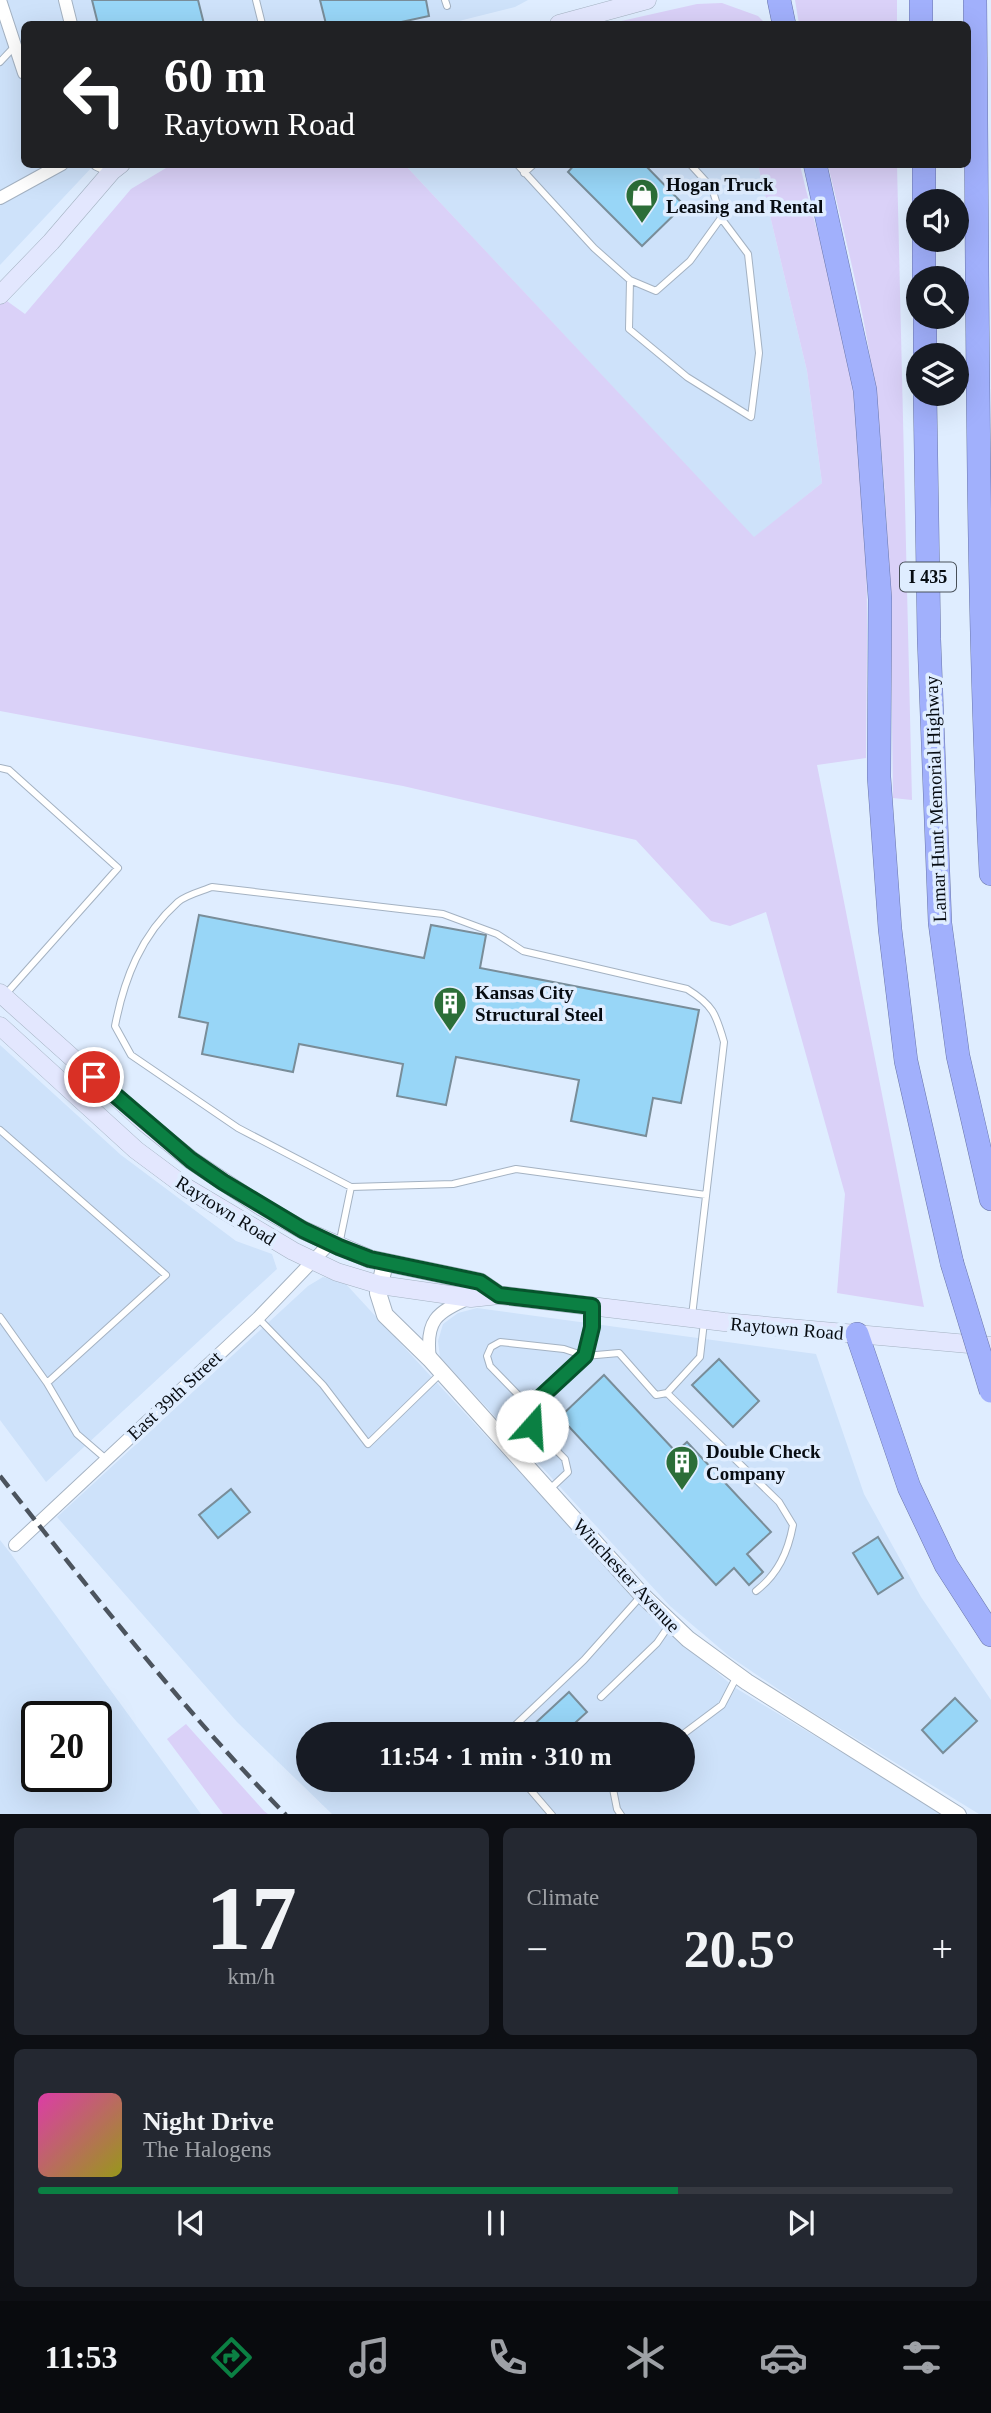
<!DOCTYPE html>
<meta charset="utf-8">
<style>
:root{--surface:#171b24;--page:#242831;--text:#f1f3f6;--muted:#9ea1a6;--line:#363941;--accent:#0b8043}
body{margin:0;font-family:Georgia,serif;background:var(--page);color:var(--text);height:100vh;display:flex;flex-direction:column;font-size:26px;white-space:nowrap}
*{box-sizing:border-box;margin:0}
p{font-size:23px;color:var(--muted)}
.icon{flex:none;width:38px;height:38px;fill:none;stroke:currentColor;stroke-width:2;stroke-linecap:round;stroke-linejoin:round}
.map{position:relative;height:1814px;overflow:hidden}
.drawer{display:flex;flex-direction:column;gap:14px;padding:14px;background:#0d0f14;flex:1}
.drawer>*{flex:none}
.top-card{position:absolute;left:21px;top:21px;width:950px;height:147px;border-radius:10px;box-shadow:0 7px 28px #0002;background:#202124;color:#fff;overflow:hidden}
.tools{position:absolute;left:906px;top:189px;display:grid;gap:14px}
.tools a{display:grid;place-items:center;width:63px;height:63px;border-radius:50%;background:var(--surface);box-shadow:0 7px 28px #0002;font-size:35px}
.speed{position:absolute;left:21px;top:1701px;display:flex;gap:14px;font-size:35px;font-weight:700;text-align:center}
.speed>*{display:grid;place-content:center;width:91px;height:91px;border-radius:50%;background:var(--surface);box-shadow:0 7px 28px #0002;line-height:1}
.speed .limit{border:4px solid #111;border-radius:10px;background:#fff;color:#111}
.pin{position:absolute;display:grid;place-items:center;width:60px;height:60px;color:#fff;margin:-30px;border:4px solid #fff;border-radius:50%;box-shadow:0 2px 7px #0007}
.me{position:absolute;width:77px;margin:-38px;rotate:19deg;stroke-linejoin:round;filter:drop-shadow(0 0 5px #0008)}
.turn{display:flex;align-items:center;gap:24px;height:147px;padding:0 28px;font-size:32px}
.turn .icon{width:91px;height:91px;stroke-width:2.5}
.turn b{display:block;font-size:49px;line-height:60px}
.big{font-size:52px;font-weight:700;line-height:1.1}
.drawer .card{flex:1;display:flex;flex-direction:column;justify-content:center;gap:10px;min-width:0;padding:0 24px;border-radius:10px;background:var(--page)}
.drawer .dial{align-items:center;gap:0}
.dial b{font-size:91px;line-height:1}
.song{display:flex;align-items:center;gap:21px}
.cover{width:84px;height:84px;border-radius:10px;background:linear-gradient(135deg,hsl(320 70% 55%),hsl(60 70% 35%))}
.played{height:7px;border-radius:4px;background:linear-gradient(90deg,var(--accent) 70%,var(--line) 70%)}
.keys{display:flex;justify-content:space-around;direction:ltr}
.heat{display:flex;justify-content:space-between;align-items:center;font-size:38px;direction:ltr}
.drawer .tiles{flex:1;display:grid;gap:14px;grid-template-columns:1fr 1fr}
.card:last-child{grid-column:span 2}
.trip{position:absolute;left:296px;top:1722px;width:399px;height:70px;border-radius:35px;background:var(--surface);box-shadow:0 7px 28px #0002;font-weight:700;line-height:70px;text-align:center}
.tab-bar{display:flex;height:112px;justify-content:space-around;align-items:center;background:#090b0e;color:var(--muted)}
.tab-bar .icon{width:49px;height:49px}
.tab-bar .current{color:var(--accent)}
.tab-bar b{font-size:32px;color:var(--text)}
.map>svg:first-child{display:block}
.built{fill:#cee2fa;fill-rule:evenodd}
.green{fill:#dad1f8}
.building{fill:#98d6f7;stroke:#798d99;stroke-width:2}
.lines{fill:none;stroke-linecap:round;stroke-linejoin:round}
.service-casing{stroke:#a4b2c2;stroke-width:8}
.minor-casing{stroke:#a4b2c2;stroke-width:14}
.tertiary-casing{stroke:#a4b2c2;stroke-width:18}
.secondary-casing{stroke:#a4b2c2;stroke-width:19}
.motorway-casing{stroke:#6b77aa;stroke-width:24}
.service{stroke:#fff;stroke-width:6}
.minor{stroke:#fff;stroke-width:12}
.tertiary{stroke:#fff;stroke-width:16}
.secondary{stroke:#e3e7fe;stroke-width:18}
.motorway{stroke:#a1b0fc;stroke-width:23}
.rail{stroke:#4c545e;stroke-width:4.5;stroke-dasharray:14 7;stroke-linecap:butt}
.motorway-bridge-casing{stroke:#6b77aa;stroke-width:24;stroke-linecap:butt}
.motorway-bridge{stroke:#a1b0fc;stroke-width:23}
.route-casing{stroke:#07532c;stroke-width:18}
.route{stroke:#0b8043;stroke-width:12}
.labels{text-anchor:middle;stroke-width:7;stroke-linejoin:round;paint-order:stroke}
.shield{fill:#dfedff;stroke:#485059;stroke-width:2}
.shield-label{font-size:18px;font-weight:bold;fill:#070c12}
.poi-label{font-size:19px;font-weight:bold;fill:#070c12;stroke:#dfedff;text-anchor:start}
.street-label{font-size:19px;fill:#070c12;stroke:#dfedff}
</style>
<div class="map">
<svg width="991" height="1815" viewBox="0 0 991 1815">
<rect width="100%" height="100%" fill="#dfedff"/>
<path class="built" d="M0,0H528L515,7L447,24H24V164L94,165L0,265Z
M405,165H758L807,371L822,483L754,538Z
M0,1045L121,1155L236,1241L272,1254L277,1269L46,1482L0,1420Z
M323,1277L344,1282L653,1617L734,1687L944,1814H332L237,1722L57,1517L308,1286ZM308,1734H682V1780H308Z
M477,1308L816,1354L864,1494L921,1597L991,1700V1814H979L806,1708L729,1656L670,1606L440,1357L438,1341L443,1324L458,1313Z
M0,1540L11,1554L201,1814H0ZM37,1717H96V1776H37Z"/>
<path class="green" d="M795,0H897V24H799Z
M722,3L758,16L766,24H608L697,4Z
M171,165H405L754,537L822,483L807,371L758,165H800C815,232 840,297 851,365C871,496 867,627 866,758L817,765L924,1307L837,1293L845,1194L766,912L730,926L711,921L636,840L403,786L0,711V296L25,314L131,189Z
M828,165H897L912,800L893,798C891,660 892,520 874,383C864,309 845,237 828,165Z
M186,1724L264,1811L268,1814H223L167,1739Z"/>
<path class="building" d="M92,0H198L204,24H98Z
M320,0H426L429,16L392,24H326Z
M575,164H644L684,205L642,246L568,172Z
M199,915L424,958L431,925L486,935L480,968L699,1010L681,1103L653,1098L646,1136L571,1121L579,1080L456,1057L446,1105L397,1096L403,1064L299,1044L293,1072L202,1054L208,1023L179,1017Z
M719,1359L759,1401L733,1427L692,1385Z
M604,1375L676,1452L687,1442L771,1532L747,1554L763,1572L749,1585L734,1568L716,1585L560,1417Z
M231,1489L250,1512L218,1538L199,1515Z
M878,1537L903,1578L878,1594L853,1553Z
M569,1692L587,1712L563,1734H534L529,1729Z
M955,1698L977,1721L943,1753L922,1730Z"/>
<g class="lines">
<defs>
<path id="service" d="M256,0L262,24
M445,0L447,6
M0,62L15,46
M517,164L594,248L630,280L656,291L690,261L721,218L712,188L690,164
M524,173L534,164
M630,280L629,329L687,377L751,417L759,353L748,254L721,218
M0,768L9,770L118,868L4,996
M0,1130L166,1275L47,1383
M351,1187L238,1128L131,1055L115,1026C124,979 141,935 178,902C186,895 202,891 212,887L443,914L497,934L523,951L687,989C713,1005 716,1014 724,1042L692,1316
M339,1245L351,1187L453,1184L516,1169L706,1195
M0,1317L47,1383L77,1434L106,1459
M258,1318L323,1385L368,1444L440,1374
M667,1393L779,1502L793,1525C788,1552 778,1574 756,1591
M530,1407L490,1366L487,1356L491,1347L500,1342L564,1349L585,1356L619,1353L656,1395L667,1393L700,1357L704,1322
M550,1489L568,1472L565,1459L532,1426L530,1407L585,1356L592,1327V1308
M601,1697L657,1643L670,1624
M506,1734L584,1660L641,1596
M682,1735L722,1705L737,1676
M522,1780L552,1815
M621,1815L617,1809L613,1789L625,1780"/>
<path id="minor" d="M0,0L24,73
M65,0L71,24
M97,164L112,171
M0,198L62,164
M430,1359C425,1321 436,1312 470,1298
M15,1545L258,1318L331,1242"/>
<path id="tertiary" d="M385,1263L378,1293L385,1315L430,1359L642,1595L688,1639L747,1682L958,1815"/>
<path id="secondary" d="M559,24L647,0
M0,295L51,242L112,171L121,164
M0,993L144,1122L191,1160L262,1207L303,1230L370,1259L480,1282L499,1295
M0,1026L136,1150L187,1188L293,1251L337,1272L380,1285L471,1298L499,1295L724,1322L991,1346"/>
<path id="motorway" d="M779,0L784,24
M921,0V24
M975,0C978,291 976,583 991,874
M815,164L865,390L880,599L879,777L890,929L906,1061L952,1263
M924,164V201
M924,240V278
M925,317V355
M925,394L929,639L940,923L958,1056L991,1199
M857,1334L909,1487L946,1565L991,1635"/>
</defs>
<use href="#service" class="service-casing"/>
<use href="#minor" class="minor-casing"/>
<use href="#tertiary" class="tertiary-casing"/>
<use href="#secondary" class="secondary-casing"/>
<use href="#motorway" class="motorway-casing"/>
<use href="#service" class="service"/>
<use href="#minor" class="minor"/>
<use href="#tertiary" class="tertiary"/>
<use href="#secondary" class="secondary"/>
<use href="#motorway" class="motorway"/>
<path class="rail" d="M0,1476C92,1592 182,1709 286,1815"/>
<defs>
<path id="motorway-bridge" d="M952,1263L991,1391"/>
</defs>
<use href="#motorway-bridge" class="motorway-bridge-casing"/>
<use href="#motorway-bridge" class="motorway-bridge"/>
</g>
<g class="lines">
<defs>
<path id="route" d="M94,1077L191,1160L223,1182L303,1230L339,1247L370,1259L480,1282L499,1295L592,1306V1327L585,1356L530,1407L532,1426"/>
</defs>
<use href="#route" class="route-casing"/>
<use href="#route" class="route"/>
</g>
<defs>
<symbol id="shop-pin" viewBox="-11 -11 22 30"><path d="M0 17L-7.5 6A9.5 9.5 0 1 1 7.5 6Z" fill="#2c6e38" stroke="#dfedff"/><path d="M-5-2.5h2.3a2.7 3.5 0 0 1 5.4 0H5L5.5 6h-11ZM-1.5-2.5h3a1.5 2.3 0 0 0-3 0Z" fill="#fff"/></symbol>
<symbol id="building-pin" viewBox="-11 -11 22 30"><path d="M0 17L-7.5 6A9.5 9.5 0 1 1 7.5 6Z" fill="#2c6e38" stroke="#dfedff"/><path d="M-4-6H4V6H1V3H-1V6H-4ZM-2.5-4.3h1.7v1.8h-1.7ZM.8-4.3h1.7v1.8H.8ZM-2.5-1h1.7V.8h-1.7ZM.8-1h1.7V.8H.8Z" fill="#fff"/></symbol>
</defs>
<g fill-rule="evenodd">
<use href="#shop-pin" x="623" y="176" width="38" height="52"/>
<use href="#building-pin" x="431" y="984" width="38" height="52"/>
<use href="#building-pin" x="663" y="1443" width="38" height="52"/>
</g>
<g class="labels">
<rect class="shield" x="900" y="562.5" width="56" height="29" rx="5"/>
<g class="shield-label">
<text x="928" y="583">I 435</text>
</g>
<g class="poi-label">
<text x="666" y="191">Hogan Truck<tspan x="666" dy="22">Leasing and Rental</tspan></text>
<text x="475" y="999">Kansas City<tspan x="475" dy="22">Structural Steel</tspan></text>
<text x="706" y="1458">Double Check<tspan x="706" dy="22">Company</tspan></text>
</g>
<g class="street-label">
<text transform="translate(935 799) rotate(-92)" y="7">Lamar Hunt Memorial Highway</text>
<text transform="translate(226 1210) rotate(32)" y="7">Raytown Road</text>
<text transform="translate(787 1328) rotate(5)" y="7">Raytown Road</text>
<text transform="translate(174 1395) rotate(-43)" y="7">East 39th Street</text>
<text transform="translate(627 1575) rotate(47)" y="7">Winchester Avenue</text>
</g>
</g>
</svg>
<div class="tools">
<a><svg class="icon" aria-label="sound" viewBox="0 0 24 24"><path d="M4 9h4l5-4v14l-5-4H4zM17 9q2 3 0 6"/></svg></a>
<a><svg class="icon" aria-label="search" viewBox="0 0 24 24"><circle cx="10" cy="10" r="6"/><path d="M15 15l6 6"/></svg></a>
<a><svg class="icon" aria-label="layers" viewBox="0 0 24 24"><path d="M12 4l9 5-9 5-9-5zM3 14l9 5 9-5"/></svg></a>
</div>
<div class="speed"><div class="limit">20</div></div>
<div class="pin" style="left:94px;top:1077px;background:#d93025"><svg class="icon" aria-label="arrive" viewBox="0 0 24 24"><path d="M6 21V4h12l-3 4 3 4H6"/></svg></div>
<svg class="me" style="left:532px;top:1426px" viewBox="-20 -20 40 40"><circle r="19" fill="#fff"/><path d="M0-13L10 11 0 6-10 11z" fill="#0b8043"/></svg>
<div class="trip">11:54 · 1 min · 310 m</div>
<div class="top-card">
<div class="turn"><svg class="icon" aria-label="left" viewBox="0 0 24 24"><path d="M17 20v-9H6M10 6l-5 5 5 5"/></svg><div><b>60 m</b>Raytown Road</div></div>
</div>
</div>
<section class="drawer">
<div class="tiles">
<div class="card dial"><b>17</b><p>km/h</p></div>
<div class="card"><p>Climate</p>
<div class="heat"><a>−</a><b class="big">20.5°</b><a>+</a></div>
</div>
<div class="card">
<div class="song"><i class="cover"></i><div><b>Night Drive</b><p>The Halogens</p></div></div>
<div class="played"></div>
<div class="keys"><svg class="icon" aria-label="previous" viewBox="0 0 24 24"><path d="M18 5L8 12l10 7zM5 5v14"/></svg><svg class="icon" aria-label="pause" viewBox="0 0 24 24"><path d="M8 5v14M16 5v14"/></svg><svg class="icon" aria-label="next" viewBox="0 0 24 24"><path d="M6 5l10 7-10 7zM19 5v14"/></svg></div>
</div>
</div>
</section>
<nav class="tab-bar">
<b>11:53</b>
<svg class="icon current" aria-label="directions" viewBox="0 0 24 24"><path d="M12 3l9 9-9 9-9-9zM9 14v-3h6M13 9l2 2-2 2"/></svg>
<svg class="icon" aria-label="music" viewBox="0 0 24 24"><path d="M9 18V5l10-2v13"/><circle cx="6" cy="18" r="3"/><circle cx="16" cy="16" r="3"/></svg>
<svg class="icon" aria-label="phone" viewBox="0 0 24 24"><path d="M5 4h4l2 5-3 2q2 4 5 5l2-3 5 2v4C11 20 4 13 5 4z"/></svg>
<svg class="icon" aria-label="climate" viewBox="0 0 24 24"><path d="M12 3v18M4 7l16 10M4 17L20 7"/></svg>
<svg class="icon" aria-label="car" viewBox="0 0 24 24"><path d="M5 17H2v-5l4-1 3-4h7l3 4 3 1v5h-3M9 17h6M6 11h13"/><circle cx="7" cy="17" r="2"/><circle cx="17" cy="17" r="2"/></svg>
<svg class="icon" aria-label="filters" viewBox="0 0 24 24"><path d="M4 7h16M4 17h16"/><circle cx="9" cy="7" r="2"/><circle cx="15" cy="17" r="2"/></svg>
</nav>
